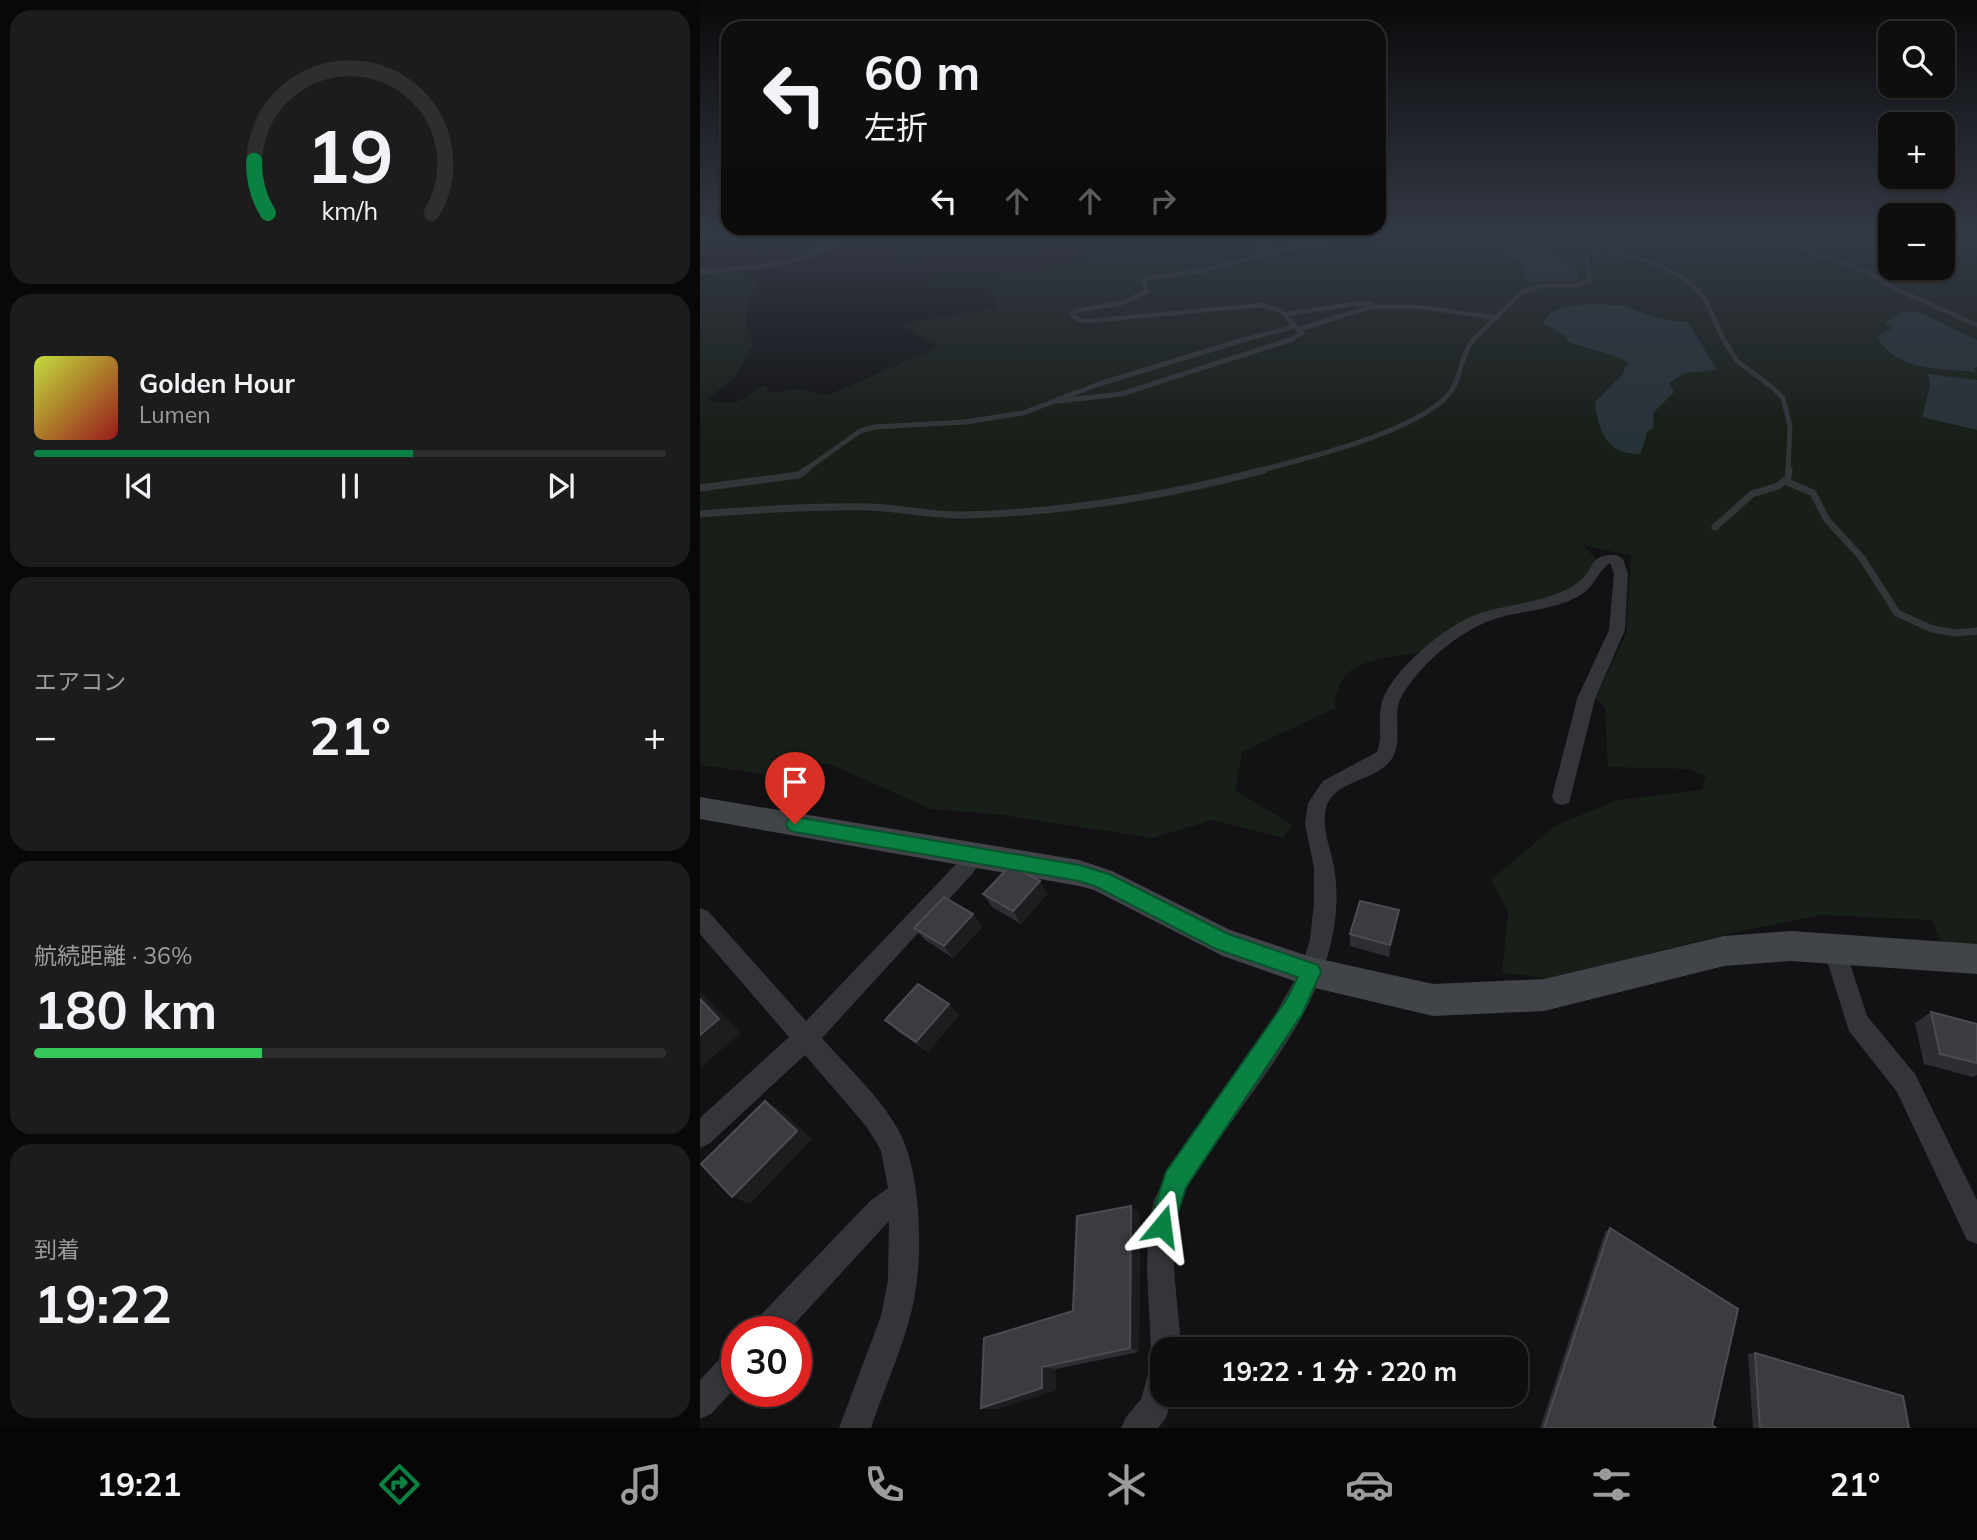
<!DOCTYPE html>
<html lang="ja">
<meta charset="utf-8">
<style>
:root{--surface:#0e0e0f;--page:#1c1c1d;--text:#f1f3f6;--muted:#9b9c9e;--line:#2e2e2f;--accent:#0b8043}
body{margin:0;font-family:Mulish,"Noto Sans JP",sans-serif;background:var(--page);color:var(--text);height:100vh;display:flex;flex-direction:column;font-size:26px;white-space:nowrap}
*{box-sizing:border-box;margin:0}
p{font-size:23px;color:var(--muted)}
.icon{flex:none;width:38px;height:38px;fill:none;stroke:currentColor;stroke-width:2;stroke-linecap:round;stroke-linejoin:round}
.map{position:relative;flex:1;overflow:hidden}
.side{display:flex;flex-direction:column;gap:10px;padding:10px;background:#080808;width:700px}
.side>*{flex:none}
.guide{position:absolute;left:21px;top:21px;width:665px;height:214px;border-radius:21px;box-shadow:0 2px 5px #0004,0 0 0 2px var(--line);background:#0e0e0f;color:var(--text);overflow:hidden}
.buttons{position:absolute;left:1178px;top:21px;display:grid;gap:14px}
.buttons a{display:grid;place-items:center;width:77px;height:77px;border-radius:14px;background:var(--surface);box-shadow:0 2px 5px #0004,0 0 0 2px var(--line);font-size:35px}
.speed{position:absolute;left:21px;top:1316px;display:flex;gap:14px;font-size:35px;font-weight:700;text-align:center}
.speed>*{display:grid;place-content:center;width:91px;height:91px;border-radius:50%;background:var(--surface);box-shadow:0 2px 5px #0004,0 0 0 2px var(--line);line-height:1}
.speed .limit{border:10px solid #d22;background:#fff;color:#111}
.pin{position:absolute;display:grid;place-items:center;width:60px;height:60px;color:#fff;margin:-72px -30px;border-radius:50% 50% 50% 0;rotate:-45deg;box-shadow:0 0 7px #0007}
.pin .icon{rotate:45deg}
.me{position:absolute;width:77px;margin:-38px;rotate:16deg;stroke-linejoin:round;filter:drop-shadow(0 0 5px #0008)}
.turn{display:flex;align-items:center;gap:24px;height:147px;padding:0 28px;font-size:32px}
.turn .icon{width:91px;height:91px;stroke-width:2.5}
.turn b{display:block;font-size:49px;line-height:60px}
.lanes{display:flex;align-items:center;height:66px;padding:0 28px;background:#0003;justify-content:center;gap:35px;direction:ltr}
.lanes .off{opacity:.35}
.big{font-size:52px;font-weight:700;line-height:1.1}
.side .card{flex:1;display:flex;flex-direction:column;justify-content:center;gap:10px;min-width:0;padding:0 24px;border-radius:21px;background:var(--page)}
.side .dial{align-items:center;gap:0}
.dial svg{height:182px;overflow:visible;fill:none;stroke:var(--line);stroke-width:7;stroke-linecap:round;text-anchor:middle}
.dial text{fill:var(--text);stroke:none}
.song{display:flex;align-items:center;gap:21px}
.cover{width:84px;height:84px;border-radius:10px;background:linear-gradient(135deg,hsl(70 70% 55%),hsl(0 70% 35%))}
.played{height:7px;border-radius:4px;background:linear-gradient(90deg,var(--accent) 60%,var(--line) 60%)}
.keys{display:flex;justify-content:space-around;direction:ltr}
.heat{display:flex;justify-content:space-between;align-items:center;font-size:38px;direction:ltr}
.charge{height:10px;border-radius:5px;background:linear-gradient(90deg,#34c759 36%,var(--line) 0)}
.trip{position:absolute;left:450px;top:1337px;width:378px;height:70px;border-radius:21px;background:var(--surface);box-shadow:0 2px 5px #0004,0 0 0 2px var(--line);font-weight:700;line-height:70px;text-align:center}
.tab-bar{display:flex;height:112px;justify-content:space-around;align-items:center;background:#060606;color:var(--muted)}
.tab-bar .icon{width:49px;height:49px}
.tab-bar .active{color:var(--accent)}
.tab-bar b{font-size:32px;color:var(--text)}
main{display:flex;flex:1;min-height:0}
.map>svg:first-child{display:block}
.green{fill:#181f18}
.water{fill:#283338}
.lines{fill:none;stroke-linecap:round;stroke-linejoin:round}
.lane-far2{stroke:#333539;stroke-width:4.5}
.lane-far1{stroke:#333539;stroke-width:5}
.lane{stroke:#333539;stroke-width:7}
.street{fill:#333539;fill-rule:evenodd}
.secondary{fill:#414449;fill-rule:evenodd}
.wall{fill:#2e2e32}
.shaded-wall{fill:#1d1d20}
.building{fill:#3a3c40;stroke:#4b4d52;stroke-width:2}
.route{fill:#0b8043;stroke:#07532c;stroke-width:2}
</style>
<main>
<section class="side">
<div class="card dial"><svg viewBox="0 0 100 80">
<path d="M14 69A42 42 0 1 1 86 69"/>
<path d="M14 69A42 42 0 0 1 8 46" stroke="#0b8043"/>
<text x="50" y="56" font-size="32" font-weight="700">19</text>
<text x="50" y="72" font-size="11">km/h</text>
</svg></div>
<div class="card">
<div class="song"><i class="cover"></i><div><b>Golden Hour</b><p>Lumen</p></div></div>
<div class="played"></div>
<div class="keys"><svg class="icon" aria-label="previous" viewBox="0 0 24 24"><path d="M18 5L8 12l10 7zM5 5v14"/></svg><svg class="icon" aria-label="pause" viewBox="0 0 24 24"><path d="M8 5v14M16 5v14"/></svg><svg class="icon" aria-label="next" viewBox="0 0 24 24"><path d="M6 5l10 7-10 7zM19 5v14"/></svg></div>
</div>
<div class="card"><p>エアコン</p>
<div class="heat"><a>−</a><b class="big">21°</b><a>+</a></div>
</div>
<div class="card"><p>航続距離 · 36%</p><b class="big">180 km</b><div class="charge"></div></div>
<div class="card"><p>到着</p><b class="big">19:22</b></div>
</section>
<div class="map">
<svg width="1277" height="1428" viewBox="0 0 1277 1428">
<rect width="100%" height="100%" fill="#121214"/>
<path class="green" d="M289,236H1190V268H1242L1243,236H1277V949L1244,947L1232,920L1121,915L1032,933L848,978L802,973L808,911L791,880L855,826L917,800L1002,790L1006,776L990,769L908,767L905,707L896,698L926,634L931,556L884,545L896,560C892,568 887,582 880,587C857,604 824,603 798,610C775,617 755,638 733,647C697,663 637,648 635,708L542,752L535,790L592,825L583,838L512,820L452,838L295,814L231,809L128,763L63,774L0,765V273C21,270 39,265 56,280L45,319L53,345L33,380L6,400C17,403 30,405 41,400C51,396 55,386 67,386L68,393L99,389L128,395L239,347L199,324L297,308L289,287H227L230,275L326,272L383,260L380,247L259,253L241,258L193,261L207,247Z"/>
<path class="water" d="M817,236C830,236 870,257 876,270C878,272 878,278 878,281L829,282L822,266L806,255L804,249Z
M924,305C945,316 965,321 988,322L1017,370L985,373L969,383L974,392L953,413L954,427L948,431L940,454C908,455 898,432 895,402L921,376L928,363C918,354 884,348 868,342L867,337L843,323C854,298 901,306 924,305Z
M1209,311L1223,314L1277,340V367L1274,368L1276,372C1241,368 1197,372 1177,337L1192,328L1184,323L1201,312Z
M1228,374L1277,380V430L1222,417L1230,386Z"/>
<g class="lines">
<path class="lane-far2" d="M1081,236L1112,252L1169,273L1198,290L1277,325
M1177,236L1190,240
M1242,241L1277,246
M550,258L565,242L581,236
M1242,260L1246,262
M588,314L653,304H671
M599,329L671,307H720L798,318
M540,341L596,326
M588,341L602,333L581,311L561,305L389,321L378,320L372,315L375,311L422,303L447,291L443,282L448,278L501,271L641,236
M772,341L822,292L841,286L878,285L890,281L886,261L890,253C918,245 981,270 999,292C1011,306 1016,325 1024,341"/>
<path class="lane-far1" d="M1023,339L1037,361L1073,388L1083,398L1090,426L1088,471
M358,401L421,394L593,339
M104,471L160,431L175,427L265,422L323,413L399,384L546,339
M558,471C608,458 712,433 747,396C763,379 759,355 774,339"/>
<path class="lane" d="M1085,481L1113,493L1127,520L1162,558L1197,613L1232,629L1255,633L1277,631
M0,488L99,475L106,470
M0,514C57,510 113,506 170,507C202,508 234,516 265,515C366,512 467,496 564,470
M1015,527L1052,494L1078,486L1088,478L1089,470"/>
<path class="street" d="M136,236H145C107,273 49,268 0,275V269C48,263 96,267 136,236Z
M916,555L923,559L928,574L925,630L895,699L869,803L862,805L855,803L852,797L877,699L909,630L914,574L910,563C899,569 895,586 882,594C859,609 828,610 801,617C764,627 723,661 703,694C690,714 705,740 691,760C673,784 628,779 625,815C623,833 631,850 634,867C642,913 630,960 610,1001C586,1050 551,1094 520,1138C504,1161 485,1184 478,1212C468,1255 479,1305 481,1349H462V1395H473L466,1418L458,1428H421L426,1417L441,1399L451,1364L459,1361L451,1349L447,1272L448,1227L454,1200L478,1154L569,1025L601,969L610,939L614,903V868L605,824L608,803L623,781L677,752C684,735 676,716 683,699C696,666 750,622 783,612C807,605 833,603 856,594C866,590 877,585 884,577C896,562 892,555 916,555Z
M274,845L281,848L284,854L273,873L122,1038C148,1068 181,1097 200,1133C223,1178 224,1269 210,1317C200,1355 183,1391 171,1428H139L181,1316L188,1280L189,1221L87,1332H51L55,1321L170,1201L188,1188L181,1151L176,1142L166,1126L105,1055L9,1144L0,1148V1118L89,1037L0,934V908L8,911L106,1021L259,861L267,848Z
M1134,938L1142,941L1145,948L1167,1016L1215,1074L1277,1200V1244L1267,1240L1197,1092L1149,1031L1123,948L1126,941Z
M37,1348V1386L11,1414L0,1419V1380L26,1352Z"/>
<path class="secondary" d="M0,797L379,860L412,871L530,930L611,957L733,984L844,979L1024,936L1091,931L1277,944V974L1091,961L1024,966L844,1011L733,1016L611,987L523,956L394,890L379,886L0,819Z"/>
</g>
<path class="wall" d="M340,881L347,894L321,924L292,907L283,894Z
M699,910L697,922L689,957L650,946V934Z
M273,914L282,927L253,958L225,940L214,928Z
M249,1004L259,1015L228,1052L197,1031L185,1020Z
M1231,1012L1277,1024V1075L1273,1077L1224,1064L1215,1023Z
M431,1206L440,1215L439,1352L356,1369V1390L297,1409L281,1408L373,1311Z
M910,1228L1012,1425L1016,1428H840L905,1232Z
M1055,1353L1209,1428H1053L1048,1354Z"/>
<path class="shaded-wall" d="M340,881L347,894L321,924L313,911Z
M699,910L697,922L689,957L690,945Z
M273,914L282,927L253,958L244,946Z
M0,992L41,1033L0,1068Z
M249,1004L259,1015L228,1052L216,1042Z
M65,1101L81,1110L112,1139L50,1204L32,1197Z
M431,1206L440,1215L439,1352L430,1348Z
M342,1367L356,1369V1390L297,1409L281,1408Z"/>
<path class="building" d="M311,865L340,881L313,911L283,894Z
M244,897L273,914L244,946L214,928Z
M660,901L699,910L690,945L650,934Z
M218,984L249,1004L216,1042L185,1020Z
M0,999L19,1019L0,1035Z
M1231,1012L1277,1024V1063L1240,1054Z
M65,1101L97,1131L32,1197L1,1164Z
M431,1206L430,1348L342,1367V1388L281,1408L284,1338L373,1311L377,1216Z
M910,1228L1038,1309L1012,1425L1016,1428H844Z
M1055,1353L1203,1396L1209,1428H1060Z"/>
<linearGradient id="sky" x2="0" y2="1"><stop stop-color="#0a0a0b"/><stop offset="0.54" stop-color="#333945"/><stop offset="1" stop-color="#333945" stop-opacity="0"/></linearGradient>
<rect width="1277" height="436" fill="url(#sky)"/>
<path class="route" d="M95,817L379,865L409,874L528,934L618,965L621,972L602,1014L486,1187L471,1235L462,1239L453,1235L449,1226L466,1172L587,999L598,977L516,949L397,887L379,881L95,832L89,830L86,824L89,819Z"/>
</svg>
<div class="buttons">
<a><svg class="icon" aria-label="search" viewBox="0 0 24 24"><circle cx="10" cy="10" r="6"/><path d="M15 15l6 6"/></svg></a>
<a>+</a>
<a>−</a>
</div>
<div class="speed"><div class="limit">30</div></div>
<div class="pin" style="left:95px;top:824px;background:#d93025"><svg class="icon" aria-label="arrive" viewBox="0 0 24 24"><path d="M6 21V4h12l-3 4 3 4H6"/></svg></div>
<svg class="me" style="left:462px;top:1226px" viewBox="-20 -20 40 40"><path d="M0-17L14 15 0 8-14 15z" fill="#0b8043" stroke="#fff" stroke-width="4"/></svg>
<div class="trip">19:22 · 1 分 · 220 m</div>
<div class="guide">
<div class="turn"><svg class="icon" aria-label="left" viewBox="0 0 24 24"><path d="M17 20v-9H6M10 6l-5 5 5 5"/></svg><div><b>60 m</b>左折</div></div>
<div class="lanes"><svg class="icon" aria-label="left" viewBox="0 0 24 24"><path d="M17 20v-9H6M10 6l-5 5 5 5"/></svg><svg class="icon off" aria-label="ahead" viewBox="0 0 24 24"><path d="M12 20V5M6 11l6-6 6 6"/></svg><svg class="icon off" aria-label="ahead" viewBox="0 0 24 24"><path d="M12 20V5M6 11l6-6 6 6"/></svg><svg class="icon off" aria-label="right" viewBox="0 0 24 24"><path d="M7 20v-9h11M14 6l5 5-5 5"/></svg></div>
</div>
</div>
</main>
<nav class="tab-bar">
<b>19:21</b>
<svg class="icon active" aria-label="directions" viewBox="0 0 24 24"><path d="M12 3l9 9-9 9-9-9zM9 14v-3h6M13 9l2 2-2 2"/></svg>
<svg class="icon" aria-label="music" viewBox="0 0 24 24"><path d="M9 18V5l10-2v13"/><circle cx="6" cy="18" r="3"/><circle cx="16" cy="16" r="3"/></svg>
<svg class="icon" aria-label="phone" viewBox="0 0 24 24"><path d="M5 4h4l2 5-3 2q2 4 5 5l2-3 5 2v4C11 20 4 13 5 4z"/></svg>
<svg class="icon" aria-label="climate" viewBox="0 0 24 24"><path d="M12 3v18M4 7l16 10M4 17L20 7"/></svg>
<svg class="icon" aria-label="car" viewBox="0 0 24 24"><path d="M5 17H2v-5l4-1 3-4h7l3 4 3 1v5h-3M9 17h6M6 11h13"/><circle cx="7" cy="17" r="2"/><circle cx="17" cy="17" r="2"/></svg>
<svg class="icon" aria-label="filters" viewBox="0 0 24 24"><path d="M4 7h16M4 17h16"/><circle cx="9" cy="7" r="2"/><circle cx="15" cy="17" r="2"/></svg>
<b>21°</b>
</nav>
